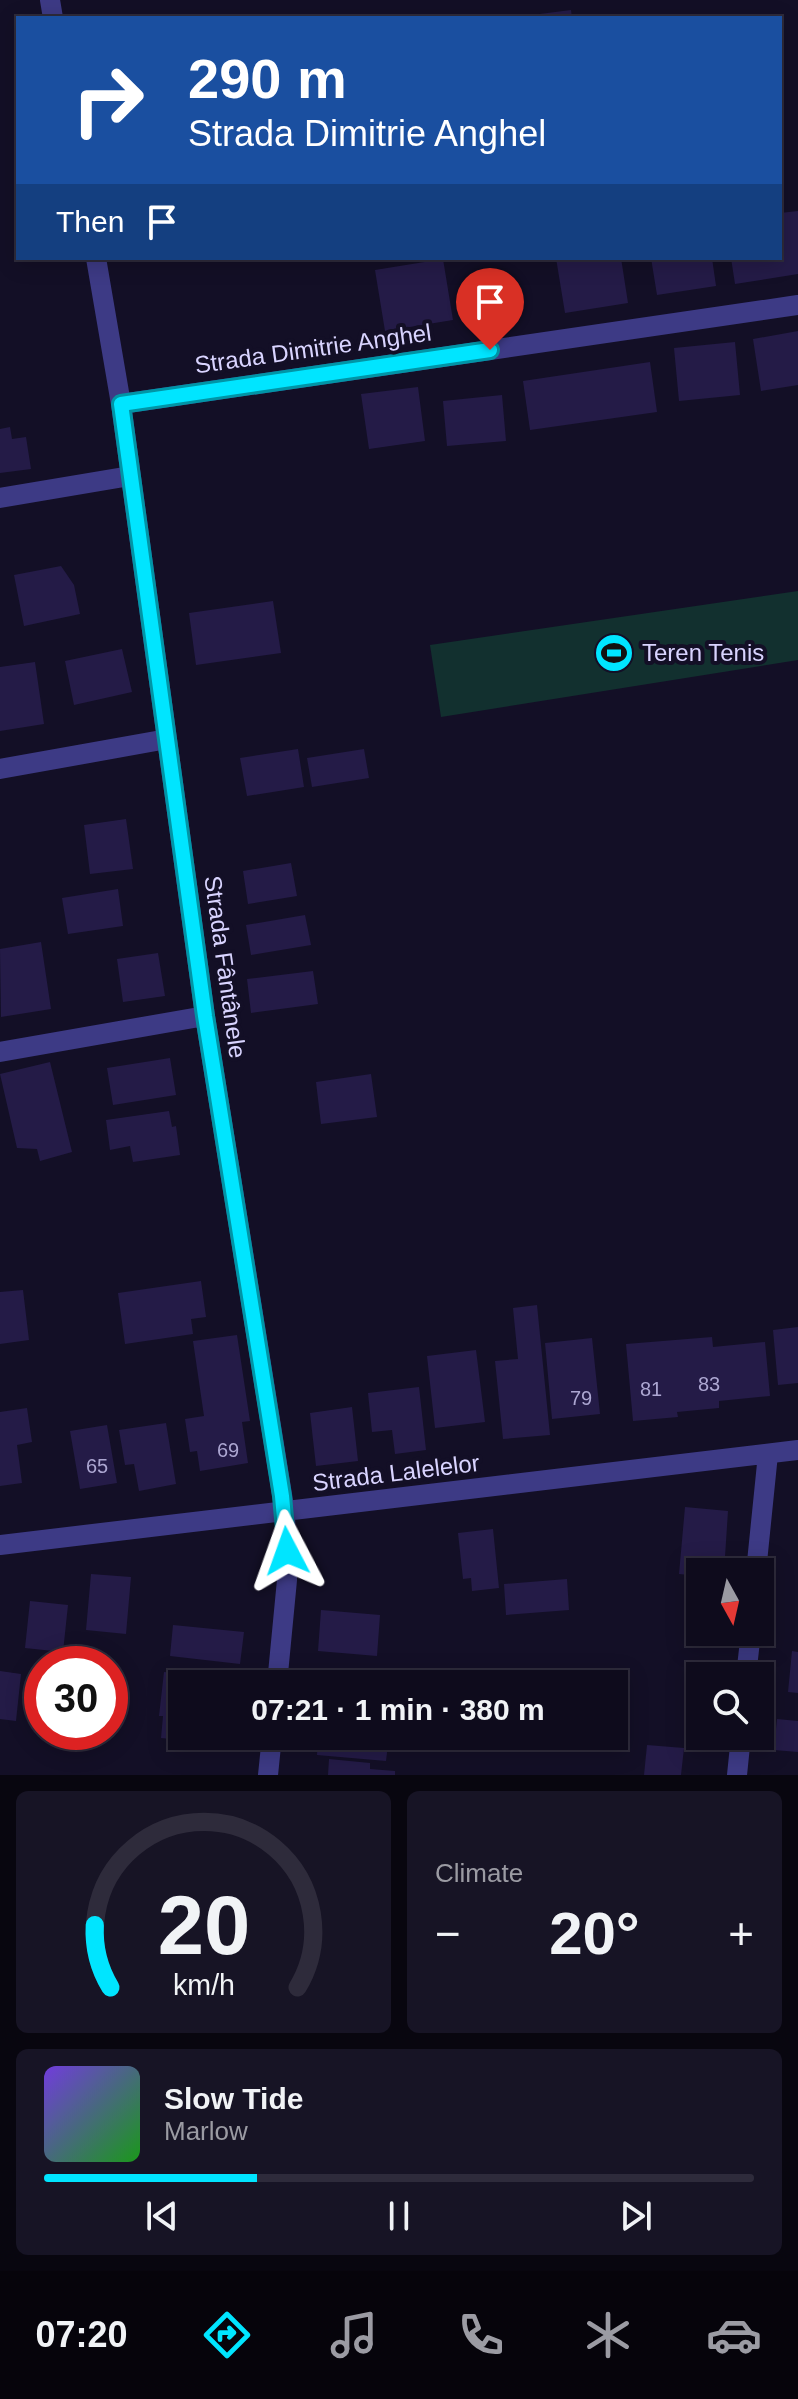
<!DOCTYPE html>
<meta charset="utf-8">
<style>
:root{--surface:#0e0b1c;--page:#171425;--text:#f1f3f6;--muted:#9b9ba3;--line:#2e2b3b;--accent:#00e5ff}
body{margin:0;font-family:Helvetica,sans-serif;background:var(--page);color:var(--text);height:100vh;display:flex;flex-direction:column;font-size:30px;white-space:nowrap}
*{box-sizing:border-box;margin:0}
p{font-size:26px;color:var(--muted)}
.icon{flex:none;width:44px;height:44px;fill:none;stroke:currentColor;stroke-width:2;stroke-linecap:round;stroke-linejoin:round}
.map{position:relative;height:1775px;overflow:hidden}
.sheet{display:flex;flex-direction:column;gap:16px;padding:16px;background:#08060f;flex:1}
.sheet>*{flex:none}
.top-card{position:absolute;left:16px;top:16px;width:766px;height:244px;border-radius:0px;box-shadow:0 4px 20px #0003,0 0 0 2px var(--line);background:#1a4fa0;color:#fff;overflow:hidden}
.needle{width:52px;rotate:172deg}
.buttons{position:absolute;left:686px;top:1558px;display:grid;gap:16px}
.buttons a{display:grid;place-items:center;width:88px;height:88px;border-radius:0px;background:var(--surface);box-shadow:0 4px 20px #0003,0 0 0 2px var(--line);font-size:40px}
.speed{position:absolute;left:24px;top:1646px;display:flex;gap:16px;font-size:40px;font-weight:700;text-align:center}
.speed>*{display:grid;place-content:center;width:104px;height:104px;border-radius:50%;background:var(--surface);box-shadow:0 4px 20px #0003,0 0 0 2px var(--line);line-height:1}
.speed .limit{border:12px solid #d22;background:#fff;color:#111}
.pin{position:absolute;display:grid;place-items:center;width:68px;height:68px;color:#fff;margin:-82px -34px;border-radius:50% 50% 50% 0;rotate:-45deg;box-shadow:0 0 8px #0007}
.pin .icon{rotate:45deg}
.me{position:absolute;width:88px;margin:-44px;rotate:356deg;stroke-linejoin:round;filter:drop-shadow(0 0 6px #0008)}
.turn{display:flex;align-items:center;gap:28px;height:168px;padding:0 40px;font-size:36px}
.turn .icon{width:104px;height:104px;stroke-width:2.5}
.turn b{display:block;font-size:56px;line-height:68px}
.then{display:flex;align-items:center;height:76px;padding:0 40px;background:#0003;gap:16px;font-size:30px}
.big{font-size:60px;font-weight:700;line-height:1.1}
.sheet .tile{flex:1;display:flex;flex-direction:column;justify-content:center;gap:12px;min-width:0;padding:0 28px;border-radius:12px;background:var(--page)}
.sheet .dial{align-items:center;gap:0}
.dial svg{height:208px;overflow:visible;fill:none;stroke:var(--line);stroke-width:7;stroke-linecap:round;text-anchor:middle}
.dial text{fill:var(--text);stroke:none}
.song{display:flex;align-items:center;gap:24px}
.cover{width:96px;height:96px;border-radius:12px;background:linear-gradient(135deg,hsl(260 70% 55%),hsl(120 70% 35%))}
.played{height:8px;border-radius:4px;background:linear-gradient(90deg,var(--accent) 30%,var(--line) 30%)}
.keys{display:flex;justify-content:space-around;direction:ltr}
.heat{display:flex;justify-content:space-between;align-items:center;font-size:44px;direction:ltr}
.sheet .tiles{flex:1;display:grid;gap:16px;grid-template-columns:1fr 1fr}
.tile:last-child{grid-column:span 2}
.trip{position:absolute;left:168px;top:1670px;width:460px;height:80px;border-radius:0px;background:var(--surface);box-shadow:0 4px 20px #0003,0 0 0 2px var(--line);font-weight:700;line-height:80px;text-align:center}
.dock{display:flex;height:128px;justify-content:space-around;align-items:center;background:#06040b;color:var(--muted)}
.dock .icon{width:56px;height:56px}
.dock .current{color:var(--accent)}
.dock b{font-size:36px;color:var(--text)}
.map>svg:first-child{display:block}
.green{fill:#12302f}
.building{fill:#241b47}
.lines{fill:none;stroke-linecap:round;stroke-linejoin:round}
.minor{stroke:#3d3a85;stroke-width:20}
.route-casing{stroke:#0095a6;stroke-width:20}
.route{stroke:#00e5ff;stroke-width:14}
.labels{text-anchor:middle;stroke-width:8;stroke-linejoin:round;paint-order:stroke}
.number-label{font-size:20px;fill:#aca6d1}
.street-label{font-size:24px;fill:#d9d4ff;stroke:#130f26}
.poi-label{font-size:24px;fill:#d9d4ff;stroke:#130f26;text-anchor:start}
</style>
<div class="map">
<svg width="798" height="1775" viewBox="0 0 798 1775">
<rect width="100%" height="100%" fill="#130f26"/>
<path class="green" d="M798,591V660L441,717L430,645Z"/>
<path class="building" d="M571,10L572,18H524V16Z
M798,211V274L735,284L731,258H780V213Z
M556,258H621L628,303L565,313Z
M651,258H712L716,286L657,295Z
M443,259L453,320L385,331L375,270Z
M798,331V385L761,391L753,339Z
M735,342L740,395L679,401L674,348Z
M650,362L657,412L530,430L523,381Z
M418,387L425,441L369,449L361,394Z
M502,395L506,441L447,446L443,401Z
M10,427L12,439L26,437L31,469L0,473V429Z
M61,566L74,585L80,614L24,626L14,575Z
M273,601L281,653L196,665L189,613Z
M122,649L132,692L74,705L65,661Z
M35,662L44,724L0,731V667Z
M298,749L304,787L247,796L240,758Z
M364,749L369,778L312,787L307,758Z
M126,819L133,869L90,874L84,825Z
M291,863L297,896L248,904L243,871Z
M118,889L123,926L68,934L62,898Z
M305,915L311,945L251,955L246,925Z
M41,942L51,1009L1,1017L0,949Z
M158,953L165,996L123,1002L117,959Z
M313,971L318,1004L251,1013L247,979Z
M170,1058L176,1095L113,1105L107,1068Z
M50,1062L72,1152L40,1161L37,1149L17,1148L0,1074Z
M371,1074L377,1117L321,1124L316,1082Z
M169,1111L172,1127L176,1126L180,1155L133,1162L130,1146L110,1150L106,1120Z
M201,1281L206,1317L191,1319L193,1334L125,1344L118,1293Z
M23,1290L29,1340L0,1344V1292Z
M537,1305L550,1435L503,1439L495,1361L518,1359L513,1308Z
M798,1327V1383L778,1385L773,1330Z
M237,1335L250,1421L242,1422L248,1463L200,1471L197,1451L190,1452L185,1419L204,1416L193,1341Z
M712,1337L713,1347L765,1342L770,1396L719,1401V1408L677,1412L678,1417L633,1421L626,1344Z
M592,1338L600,1414L552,1419L545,1343Z
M476,1350L485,1422L435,1428L427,1356Z
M419,1387L426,1450L395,1454L392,1430L372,1432L368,1393Z
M352,1407L358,1461L316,1466L310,1413Z
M27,1408L32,1442L17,1445L22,1483L0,1486V1412Z
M166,1423L176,1484L139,1491L134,1464L125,1465L119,1430Z
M107,1425L117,1483L80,1489L70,1431Z
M685,1507L728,1511L724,1572H700V1576L679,1574Z
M493,1529L499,1588L472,1591L471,1578L463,1579L458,1533Z
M91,1574L131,1577L126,1634L86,1630Z
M567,1579L569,1610L506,1615L504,1584Z
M30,1601L68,1605L63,1652L25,1648Z
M321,1610L380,1615L377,1656L318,1651Z
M173,1625L244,1632L240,1664L170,1656Z
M792,1651L798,1652V1693L788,1692Z
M0,1671L21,1674L16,1721L0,1719Z
M164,1672L217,1677V1684H182V1736H211L210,1743L161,1738L163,1716H159Z
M777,1719L798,1721V1752L774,1750Z
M318,1736H389L386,1761L317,1755Z
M647,1745L684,1748L681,1775H644Z
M329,1759L370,1763V1769L395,1771V1775H328Z"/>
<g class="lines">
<path class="minor" d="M50,0L53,18
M96,258L121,404L205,1016L285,1513L287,1580L277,1684
M121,404L798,305
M0,498L130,476
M0,769L167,739
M0,1052L205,1016
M0,1545L798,1450
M756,1572L768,1454
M746,1676L751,1632
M268,1775L272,1736
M737,1775L741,1736"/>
</g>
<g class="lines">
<defs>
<path id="route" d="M287,1551L282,1496L205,1016L121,404L490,350"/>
</defs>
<use href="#route" class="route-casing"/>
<use href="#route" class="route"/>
</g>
<defs>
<symbol id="stadium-disc" viewBox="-11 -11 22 22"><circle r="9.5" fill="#00e5ff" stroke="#130f26"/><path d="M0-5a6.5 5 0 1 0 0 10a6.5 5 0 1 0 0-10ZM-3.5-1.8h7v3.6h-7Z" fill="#111"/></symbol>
</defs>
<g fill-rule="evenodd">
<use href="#stadium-disc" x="592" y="631" width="44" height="44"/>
</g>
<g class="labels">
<g class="number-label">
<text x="709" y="1391">83</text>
<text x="651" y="1396">81</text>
<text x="581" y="1405">79</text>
<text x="228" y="1457">69</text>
<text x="97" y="1473">65</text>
</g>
<g class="street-label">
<text transform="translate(313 349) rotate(-8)" y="8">Strada Dimitrie Anghel</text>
<text transform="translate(225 967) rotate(82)" y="8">Strada Fântânele</text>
<text transform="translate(396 1473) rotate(-7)" y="8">Strada Lalelelor</text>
</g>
<g class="poi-label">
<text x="642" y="661">Teren Tenis</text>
</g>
</g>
</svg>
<div class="buttons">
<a><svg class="needle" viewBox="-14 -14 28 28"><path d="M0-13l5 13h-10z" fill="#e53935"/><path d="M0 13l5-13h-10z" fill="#9b9ba3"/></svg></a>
<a><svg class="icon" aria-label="search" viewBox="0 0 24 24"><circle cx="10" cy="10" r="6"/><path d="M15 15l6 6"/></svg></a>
</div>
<div class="speed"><div class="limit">30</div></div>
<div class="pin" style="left:490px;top:350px;background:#d93025"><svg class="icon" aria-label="arrive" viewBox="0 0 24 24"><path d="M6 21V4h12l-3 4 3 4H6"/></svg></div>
<svg class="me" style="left:287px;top:1551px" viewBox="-20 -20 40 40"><path d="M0-17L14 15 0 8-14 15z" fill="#00e5ff" stroke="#fff" stroke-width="4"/></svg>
<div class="trip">07:21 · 1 min · 380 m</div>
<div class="top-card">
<div class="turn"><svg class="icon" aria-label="right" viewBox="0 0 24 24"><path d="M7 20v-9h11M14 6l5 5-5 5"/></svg><div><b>290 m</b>Strada Dimitrie Anghel</div></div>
<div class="then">Then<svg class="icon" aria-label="arrive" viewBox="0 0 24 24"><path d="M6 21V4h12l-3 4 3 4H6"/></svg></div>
</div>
</div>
<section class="sheet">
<div class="tiles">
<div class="tile dial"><svg viewBox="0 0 100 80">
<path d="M14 69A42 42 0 1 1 86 69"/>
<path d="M14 69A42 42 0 0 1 8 45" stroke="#00e5ff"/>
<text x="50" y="56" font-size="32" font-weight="700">20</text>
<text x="50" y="72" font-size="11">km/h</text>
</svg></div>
<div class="tile"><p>Climate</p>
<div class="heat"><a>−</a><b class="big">20°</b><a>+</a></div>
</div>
<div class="tile">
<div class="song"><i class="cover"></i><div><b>Slow Tide</b><p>Marlow</p></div></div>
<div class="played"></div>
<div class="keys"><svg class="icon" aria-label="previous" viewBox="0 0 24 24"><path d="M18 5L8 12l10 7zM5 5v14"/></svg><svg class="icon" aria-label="pause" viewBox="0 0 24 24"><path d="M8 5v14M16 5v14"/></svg><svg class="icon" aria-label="next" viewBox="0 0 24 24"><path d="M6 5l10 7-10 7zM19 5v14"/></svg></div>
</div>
</div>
</section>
<nav class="dock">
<b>07:20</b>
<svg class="icon current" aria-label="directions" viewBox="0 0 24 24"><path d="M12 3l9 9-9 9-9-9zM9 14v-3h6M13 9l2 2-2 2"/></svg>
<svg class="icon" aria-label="music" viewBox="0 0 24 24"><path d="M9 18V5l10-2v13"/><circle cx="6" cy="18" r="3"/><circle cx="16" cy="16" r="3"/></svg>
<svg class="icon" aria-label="phone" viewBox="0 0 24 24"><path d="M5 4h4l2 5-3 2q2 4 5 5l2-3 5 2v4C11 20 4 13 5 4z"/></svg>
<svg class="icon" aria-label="climate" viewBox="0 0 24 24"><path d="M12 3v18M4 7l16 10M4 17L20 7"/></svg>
<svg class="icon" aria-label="car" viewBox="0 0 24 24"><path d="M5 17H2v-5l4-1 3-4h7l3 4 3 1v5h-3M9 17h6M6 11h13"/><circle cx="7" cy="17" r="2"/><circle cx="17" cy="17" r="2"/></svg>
</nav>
